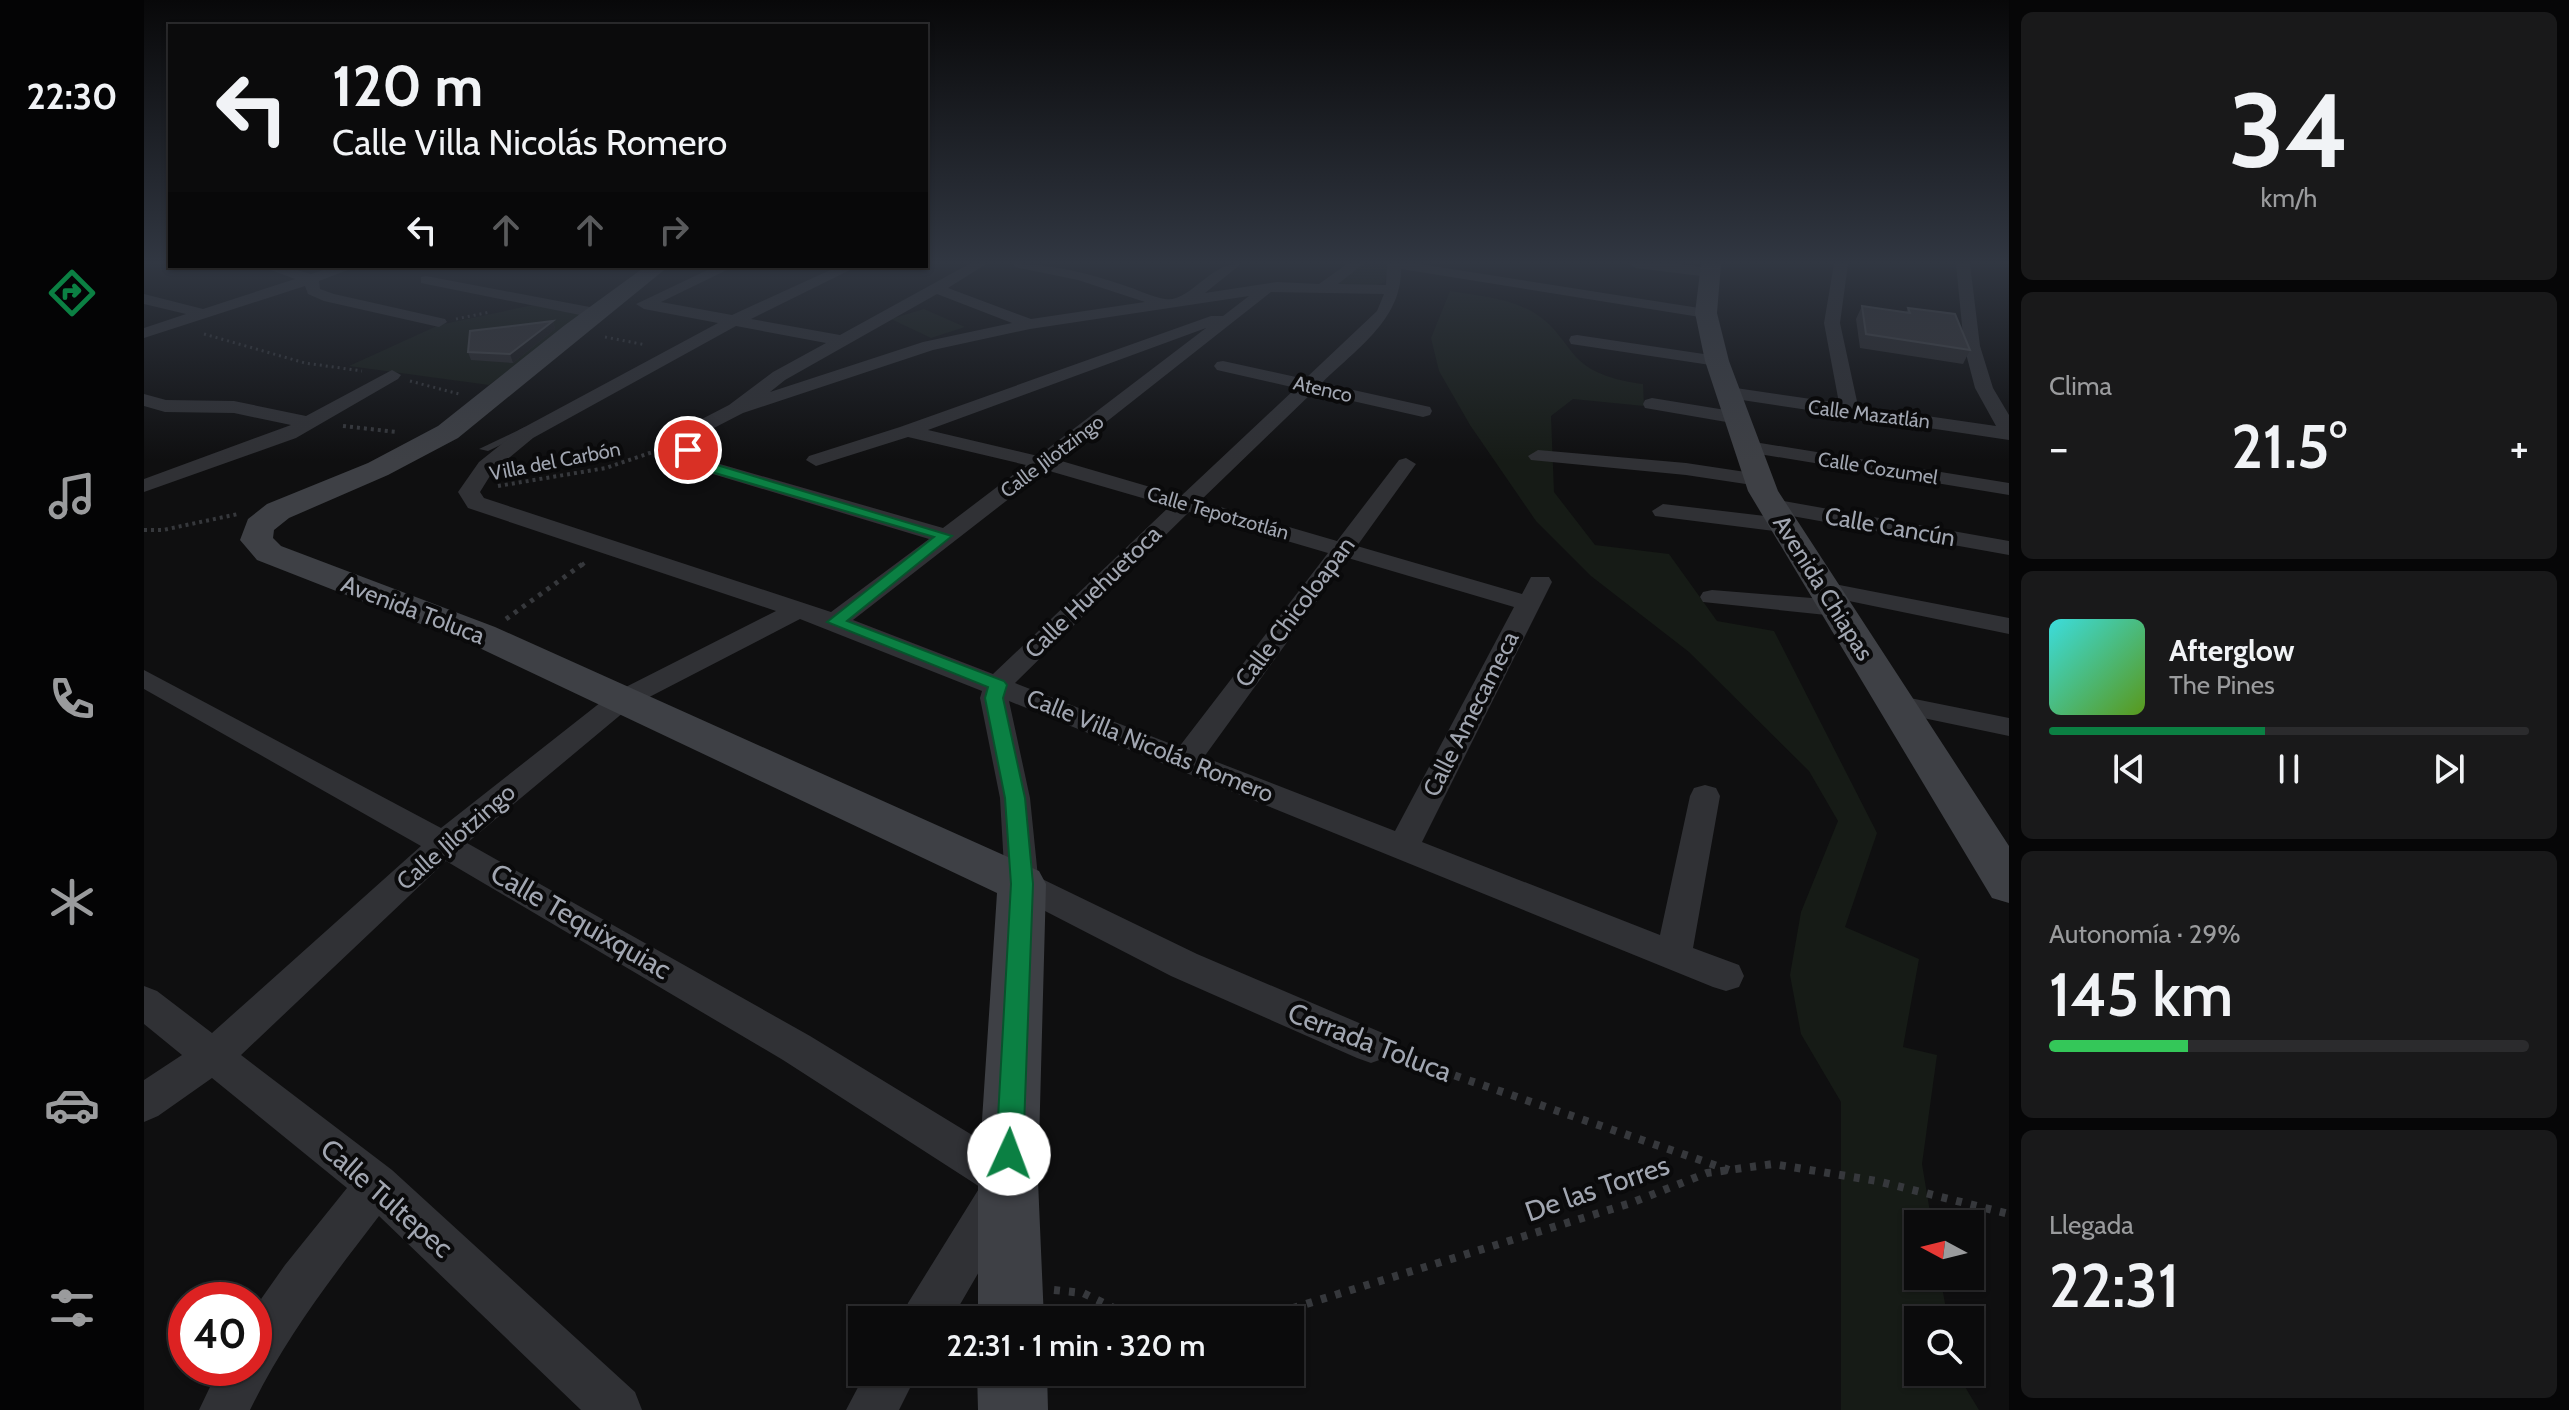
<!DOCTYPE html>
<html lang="es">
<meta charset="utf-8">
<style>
:root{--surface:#0b0b0c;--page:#19191a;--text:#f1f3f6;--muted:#9a9b9d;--line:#2b2b2d;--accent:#0b8043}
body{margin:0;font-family:Cabin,sans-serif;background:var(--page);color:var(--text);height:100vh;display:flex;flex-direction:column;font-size:30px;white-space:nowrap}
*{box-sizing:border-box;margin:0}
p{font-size:26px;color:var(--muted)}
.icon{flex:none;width:44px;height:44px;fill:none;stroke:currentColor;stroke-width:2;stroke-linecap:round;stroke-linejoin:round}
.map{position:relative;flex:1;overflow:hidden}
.side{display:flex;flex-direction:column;gap:12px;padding:12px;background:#060607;width:560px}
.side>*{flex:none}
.hud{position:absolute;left:24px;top:24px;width:760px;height:244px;border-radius:0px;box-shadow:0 2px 6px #0004,0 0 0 2px var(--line);background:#0b0b0c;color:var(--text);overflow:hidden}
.needle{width:52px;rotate:277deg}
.buttons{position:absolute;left:1760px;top:1210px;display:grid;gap:16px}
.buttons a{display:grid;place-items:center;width:80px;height:80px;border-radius:0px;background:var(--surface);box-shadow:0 2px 6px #0004,0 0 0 2px var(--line);font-size:40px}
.speed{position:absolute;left:24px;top:1282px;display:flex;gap:16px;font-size:40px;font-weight:700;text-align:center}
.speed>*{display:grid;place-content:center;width:104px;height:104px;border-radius:50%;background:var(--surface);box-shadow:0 2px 6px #0004,0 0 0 2px var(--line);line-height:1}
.speed .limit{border:12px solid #d22;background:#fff;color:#111}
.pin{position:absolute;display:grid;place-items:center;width:68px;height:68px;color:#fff;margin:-34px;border:4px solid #fff;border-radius:50%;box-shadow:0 2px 8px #0007}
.me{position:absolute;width:88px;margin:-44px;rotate:2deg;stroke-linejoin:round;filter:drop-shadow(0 0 6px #0008)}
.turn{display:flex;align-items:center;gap:28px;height:168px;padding:0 32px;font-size:36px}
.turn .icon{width:104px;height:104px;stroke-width:2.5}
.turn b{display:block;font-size:56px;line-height:68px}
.lanes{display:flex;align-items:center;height:76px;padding:0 32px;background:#0003;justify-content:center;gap:40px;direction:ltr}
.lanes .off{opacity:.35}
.big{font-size:60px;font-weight:600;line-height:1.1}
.side .tile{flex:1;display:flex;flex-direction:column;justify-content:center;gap:12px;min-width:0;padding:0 28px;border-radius:12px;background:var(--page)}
.side .dial{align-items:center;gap:0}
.dial b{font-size:104px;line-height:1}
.song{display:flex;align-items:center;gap:24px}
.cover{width:96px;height:96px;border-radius:12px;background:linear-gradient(135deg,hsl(180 70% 55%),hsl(90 70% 35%))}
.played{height:8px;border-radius:4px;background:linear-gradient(90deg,var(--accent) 45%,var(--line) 45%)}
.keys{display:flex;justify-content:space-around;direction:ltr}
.heat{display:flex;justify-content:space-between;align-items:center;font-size:44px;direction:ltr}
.charge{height:12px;border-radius:6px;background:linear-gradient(90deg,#34c759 29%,var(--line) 0)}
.trip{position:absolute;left:704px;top:1306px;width:456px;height:80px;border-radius:0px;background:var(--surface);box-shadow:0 2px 6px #0004,0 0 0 2px var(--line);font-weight:600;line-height:80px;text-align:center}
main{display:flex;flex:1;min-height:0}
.dock{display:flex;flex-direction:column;width:144px;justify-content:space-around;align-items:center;background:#040405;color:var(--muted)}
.dock .icon{width:56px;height:56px}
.dock .on{color:var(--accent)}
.dock b{font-size:36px;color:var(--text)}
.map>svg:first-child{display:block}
.green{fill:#161b16}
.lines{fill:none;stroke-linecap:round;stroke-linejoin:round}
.path-far4{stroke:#36383c;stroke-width:3;stroke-dasharray:2 4;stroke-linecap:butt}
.path-far3{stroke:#36383c;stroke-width:4;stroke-dasharray:3 4;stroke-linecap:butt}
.path-far2{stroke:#36383c;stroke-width:5;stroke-dasharray:4 6;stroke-linecap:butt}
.path-far1{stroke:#36383c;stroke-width:6;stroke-dasharray:5 7;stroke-linecap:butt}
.path{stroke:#36383c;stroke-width:8;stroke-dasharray:6 9;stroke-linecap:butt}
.lane{fill:#303135;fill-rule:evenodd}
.street{fill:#303135;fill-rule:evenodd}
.secondary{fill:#3e4045;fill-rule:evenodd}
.wall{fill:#2b2b2e}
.shaded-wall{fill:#1a1a1c}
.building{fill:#38383c;stroke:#484a4e;stroke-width:2}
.route{fill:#0b8043;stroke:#07532c;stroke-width:2}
.labels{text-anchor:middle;stroke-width:8;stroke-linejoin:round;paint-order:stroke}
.far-street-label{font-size:20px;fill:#a1a6b1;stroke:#0a0a0b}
.street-label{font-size:24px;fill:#a1a6b1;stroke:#0a0a0b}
.near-street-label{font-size:28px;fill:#a1a6b1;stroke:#0a0a0b}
</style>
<main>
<nav class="dock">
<b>22:30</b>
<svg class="icon on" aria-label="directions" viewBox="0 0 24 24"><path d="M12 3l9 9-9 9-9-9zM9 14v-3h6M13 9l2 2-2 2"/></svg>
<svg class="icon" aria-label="music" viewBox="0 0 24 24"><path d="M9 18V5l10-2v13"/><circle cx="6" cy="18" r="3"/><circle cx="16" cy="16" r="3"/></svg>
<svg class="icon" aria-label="phone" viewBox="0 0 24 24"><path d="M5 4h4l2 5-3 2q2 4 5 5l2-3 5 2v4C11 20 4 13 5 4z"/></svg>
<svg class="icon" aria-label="climate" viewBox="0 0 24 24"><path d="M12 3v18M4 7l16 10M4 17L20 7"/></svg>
<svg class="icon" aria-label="car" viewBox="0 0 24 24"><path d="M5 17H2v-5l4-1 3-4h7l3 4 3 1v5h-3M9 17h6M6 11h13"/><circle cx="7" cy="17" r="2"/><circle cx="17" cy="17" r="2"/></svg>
<svg class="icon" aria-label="filters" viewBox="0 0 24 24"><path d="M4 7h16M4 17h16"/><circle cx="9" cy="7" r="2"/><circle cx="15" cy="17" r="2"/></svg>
</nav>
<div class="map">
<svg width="1865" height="1410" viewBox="0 0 1865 1410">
<rect width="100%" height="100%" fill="#0f0f10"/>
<path class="green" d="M1218,264H1244L1241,282L1227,287L1189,285Z
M1306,291C1336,296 1369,298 1395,316C1412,328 1419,342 1432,357C1449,375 1476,381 1499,384L1500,406L1429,399L1407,416L1410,492L1451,545L1525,554L1573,621L1630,631L1733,833L1701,927L1775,959L1759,1047L1793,1055L1778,1164L1788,1224H1774V1276H1796L1804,1320H1774V1372H1812L1835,1410H1697V1102L1657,1034L1646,975L1657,912L1694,821L1665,771L1545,652L1447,576L1392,521L1326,425L1295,371L1287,338Z
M389,305L442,312L345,385L205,366L295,325Z
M780,309L821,327L787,338L747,319Z"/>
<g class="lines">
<path class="path-far4" d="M312,319L346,312
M60,334L161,363L218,371
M461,337L502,345
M266,381L315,394"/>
<path class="path-far3" d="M199,426L253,432
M354,486L462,468L523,447
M0,530H19L94,514
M438,565L442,562"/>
<path class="path-far2" d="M362,619L440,563"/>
<path class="path-far1" d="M1254,1056L1258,1057"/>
<path class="path" d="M1254,1056L1585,1170
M910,1290L939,1293L980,1313L1020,1320
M1059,1320L1146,1309L1487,1203L1563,1173L1629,1164L1733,1181L1865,1214"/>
<path class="lane" d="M381,427L384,428V432L344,451L335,449Z"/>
<path class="street" d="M825,264H842L804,288L887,319L1001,302L934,280L871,267L869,264C908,264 943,273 979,285C992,289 1008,297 1021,299C1046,303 1065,262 1097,264L1061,293L1133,282L1175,284L1203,264H1219L1194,284L1242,285L1243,264H1276L1568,310V316L1562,318L1257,269C1258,320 1211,350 1178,383L1286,407L1288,411L1286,415L1279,417L1169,392L1056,501L1193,541L1255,460L1262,458L1272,464L1213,546L1378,594L1387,577H1405L1408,582L1278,842L1516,935L1546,796L1550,788L1561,785L1572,788L1576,796L1549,948L1595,965L1600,976L1595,987L1582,991L1569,987L865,701L886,798L894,877L1053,954L1241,1034L1246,1046L1241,1058L1227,1063L1213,1058L1027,976L866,893L861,884L856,798L836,698L838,691L656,619L486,707L323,843L666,1036L879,1166L885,1181L879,1196L807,1320H758L764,1303L836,1187L639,1060L302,861L97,1055L248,1170L491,1392L498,1410H437L235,1216C186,1280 141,1338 106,1410H55L75,1368H110V1309L141,1265L203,1188L68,1078L14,1116L0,1122V1080L38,1055L0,1024V986L13,991L68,1033L277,846L0,689V670L297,828L466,695L632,611L324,508L314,492L335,462L375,430L574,323L500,309L492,304L572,266H591L517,302L588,315L695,266H714L607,319L696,335ZM1127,292L1240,294L1233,311L1161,379L1079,361L1073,362L1070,366L1073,370L1152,388L1037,496L914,460ZM793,294L868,323L779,342L626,392L641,380ZM1105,296L1079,316H1067L756,427L665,456L662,460L672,466L764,437L882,465L799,528L576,464L559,456L554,449L556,440L568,429L599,413L789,350L886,329ZM592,326L682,343L629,372L585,405L554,421L539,434L534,450L545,464L562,472L785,539L687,612L340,498L336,492L349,471L389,438ZM1062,328L894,456L784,430ZM902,470L1026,506L849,674L709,620ZM1045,512L1184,553L1035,747L871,683ZM1204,558L1370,607L1251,831L1060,757Z
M1485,264C1506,263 1556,261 1572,273L1565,277L1492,268Z
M1690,264H1704L1696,323L1714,406L1852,426L1831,388L1820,346L1812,264H1826L1836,346L1849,388L1865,415V440L1578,397L1576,393L1585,387L1695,403L1680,323Z
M116,266H139L167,274L192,266H214L175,281L176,289L190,294L301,319L303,322L295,327L180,301L164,294L161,286L0,338V328L42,314L0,304V294L59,309L151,279Z
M282,276L451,308L459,313L451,318L277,283V277Z
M1433,335L1573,356L1582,361L1573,366L1427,344L1425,340L1427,336Z
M248,370L257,375L254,379L152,438L0,492V479L147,425L90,413L21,412L0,406V394L22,400L90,401L162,416Z
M1508,398L1594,412L1604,418L1594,424L1501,408L1499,404L1501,400Z
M1604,441L1865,483V495L1597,451L1594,447L1597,443Z
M1394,450L1542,463L1615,474L1626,480L1615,486L1542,475L1387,460L1384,456Z
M1628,499L1865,541V555L1620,511L1617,506L1620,501Z
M1519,504L1639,518L1650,525L1639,532L1511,516L1508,511Z
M1680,582L1865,618V634L1671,594L1668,589L1671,584Z
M1568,590L1692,600L1701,603L1705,608L1701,613L1692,616L1559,602L1556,597L1559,592Z
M1751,695L1865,718V736L1741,710L1737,704L1741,698Z
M722,1372H774L755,1410H702Z"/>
<path class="secondary" d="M1557,264H1577L1573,313L1585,361L1634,491L1865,846V903L1848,898L1604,491L1561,361L1551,313Z
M502,266H525L314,438L244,475L145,518L130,530L129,538L137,546L351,627L895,871L902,884L894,1181L900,1320H834V1181L853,893L325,643L113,560L96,540L104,519L123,504L224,463L294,426L421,325Z
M833,1372H903L904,1410H834Z"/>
</g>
<path class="wall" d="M1718,306L1762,312L1764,308L1826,350L1819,364L1716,348L1712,319Z
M409,321L411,329L369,363L327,360L324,352Z"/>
<path class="shaded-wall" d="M409,321L411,329L369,363L366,354Z"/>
<path class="building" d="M1718,306L1766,313L1764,308L1811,314L1826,350L1722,334Z
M409,321L366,354L324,352L326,331Z"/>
<linearGradient id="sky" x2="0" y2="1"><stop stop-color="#080809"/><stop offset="0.57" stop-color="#313742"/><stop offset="1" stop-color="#313742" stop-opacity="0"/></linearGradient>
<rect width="1865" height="461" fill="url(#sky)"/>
<path class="route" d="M539,448H548L557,457L573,465L808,536L703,621L860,681L863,685L859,698L881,798L889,884L879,1154L875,1163L865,1167L856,1163L852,1154L867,884L861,798L841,698L844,687L683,622L790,537L564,471L547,463L537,450Z"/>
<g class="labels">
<g class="far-street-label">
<text transform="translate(1179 389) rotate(13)" y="7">Atenco</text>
<text transform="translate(1725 414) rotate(7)" y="7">Calle Mazatlán</text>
<text transform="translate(908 456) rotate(-37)" y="7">Calle Jilotzingo</text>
<text transform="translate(411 461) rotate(-11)" y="7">Villa del Carbón</text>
<text transform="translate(1734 468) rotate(9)" y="7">Calle Cozumel</text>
<text transform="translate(1074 513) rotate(16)" y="7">Calle Tepotzotlán</text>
</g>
<g class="street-label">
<text transform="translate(1746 527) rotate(10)" y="8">Calle Cancún</text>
<text transform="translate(1679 588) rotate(58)" y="8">Avenida Chiapas</text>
<text transform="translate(949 592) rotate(-44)" y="8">Calle Huehuetoca</text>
<text transform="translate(269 610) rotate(21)" y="8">Avenida Toluca</text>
<text transform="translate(1151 612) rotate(-53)" y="8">Calle Chicoloapan</text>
<text transform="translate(1327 714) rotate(-63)" y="8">Calle Amecameca</text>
<text transform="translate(1006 746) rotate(22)" y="8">Calle Villa Nicolás Romero</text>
<text transform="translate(312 837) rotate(-41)" y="8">Calle Jilotzingo</text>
</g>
<g class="near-street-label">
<text transform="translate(437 921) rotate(30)" y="10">Calle Tequixquiac</text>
<text transform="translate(1226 1042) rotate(21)" y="10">Cerrada Toluca</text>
<text transform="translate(1453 1188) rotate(-19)" y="10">De las Torres</text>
<text transform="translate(243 1198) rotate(41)" y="10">Calle Tultepec</text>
</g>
</g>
</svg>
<div class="buttons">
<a><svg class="needle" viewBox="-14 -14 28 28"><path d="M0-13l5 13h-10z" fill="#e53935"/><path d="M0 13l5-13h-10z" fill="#9a9b9d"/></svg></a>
<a><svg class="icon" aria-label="search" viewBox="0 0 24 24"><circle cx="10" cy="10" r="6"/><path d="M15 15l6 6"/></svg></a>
</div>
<div class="speed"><div class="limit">40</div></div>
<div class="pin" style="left:544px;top:450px;background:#d93025"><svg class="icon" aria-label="arrive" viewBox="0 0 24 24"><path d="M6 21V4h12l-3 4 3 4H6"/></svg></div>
<svg class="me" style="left:865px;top:1154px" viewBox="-20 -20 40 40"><circle r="19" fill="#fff"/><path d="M0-13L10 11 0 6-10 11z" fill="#0b8043"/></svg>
<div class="trip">22:31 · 1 min · 320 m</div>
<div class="hud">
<div class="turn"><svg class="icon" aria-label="left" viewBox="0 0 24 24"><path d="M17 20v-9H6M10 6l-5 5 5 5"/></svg><div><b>120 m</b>Calle Villa Nicolás Romero</div></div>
<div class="lanes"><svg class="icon" aria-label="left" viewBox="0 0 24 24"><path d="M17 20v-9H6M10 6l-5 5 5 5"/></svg><svg class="icon off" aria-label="ahead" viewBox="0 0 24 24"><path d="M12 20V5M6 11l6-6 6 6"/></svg><svg class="icon off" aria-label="ahead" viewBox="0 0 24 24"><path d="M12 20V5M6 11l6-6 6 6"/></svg><svg class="icon off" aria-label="right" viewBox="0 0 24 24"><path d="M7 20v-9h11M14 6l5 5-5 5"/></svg></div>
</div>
</div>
<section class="side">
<div class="tile dial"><b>34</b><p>km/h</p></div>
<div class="tile"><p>Clima</p>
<div class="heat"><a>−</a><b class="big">21.5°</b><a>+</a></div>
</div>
<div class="tile">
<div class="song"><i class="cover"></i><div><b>Afterglow</b><p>The Pines</p></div></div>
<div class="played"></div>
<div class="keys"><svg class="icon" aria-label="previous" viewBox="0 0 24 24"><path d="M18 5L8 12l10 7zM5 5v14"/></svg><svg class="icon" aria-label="pause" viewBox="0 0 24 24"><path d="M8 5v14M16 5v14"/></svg><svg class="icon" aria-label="next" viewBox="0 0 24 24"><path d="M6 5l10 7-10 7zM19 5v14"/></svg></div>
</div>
<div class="tile"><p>Autonomía · 29%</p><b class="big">145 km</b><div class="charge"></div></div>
<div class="tile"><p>Llegada</p><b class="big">22:31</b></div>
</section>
</main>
